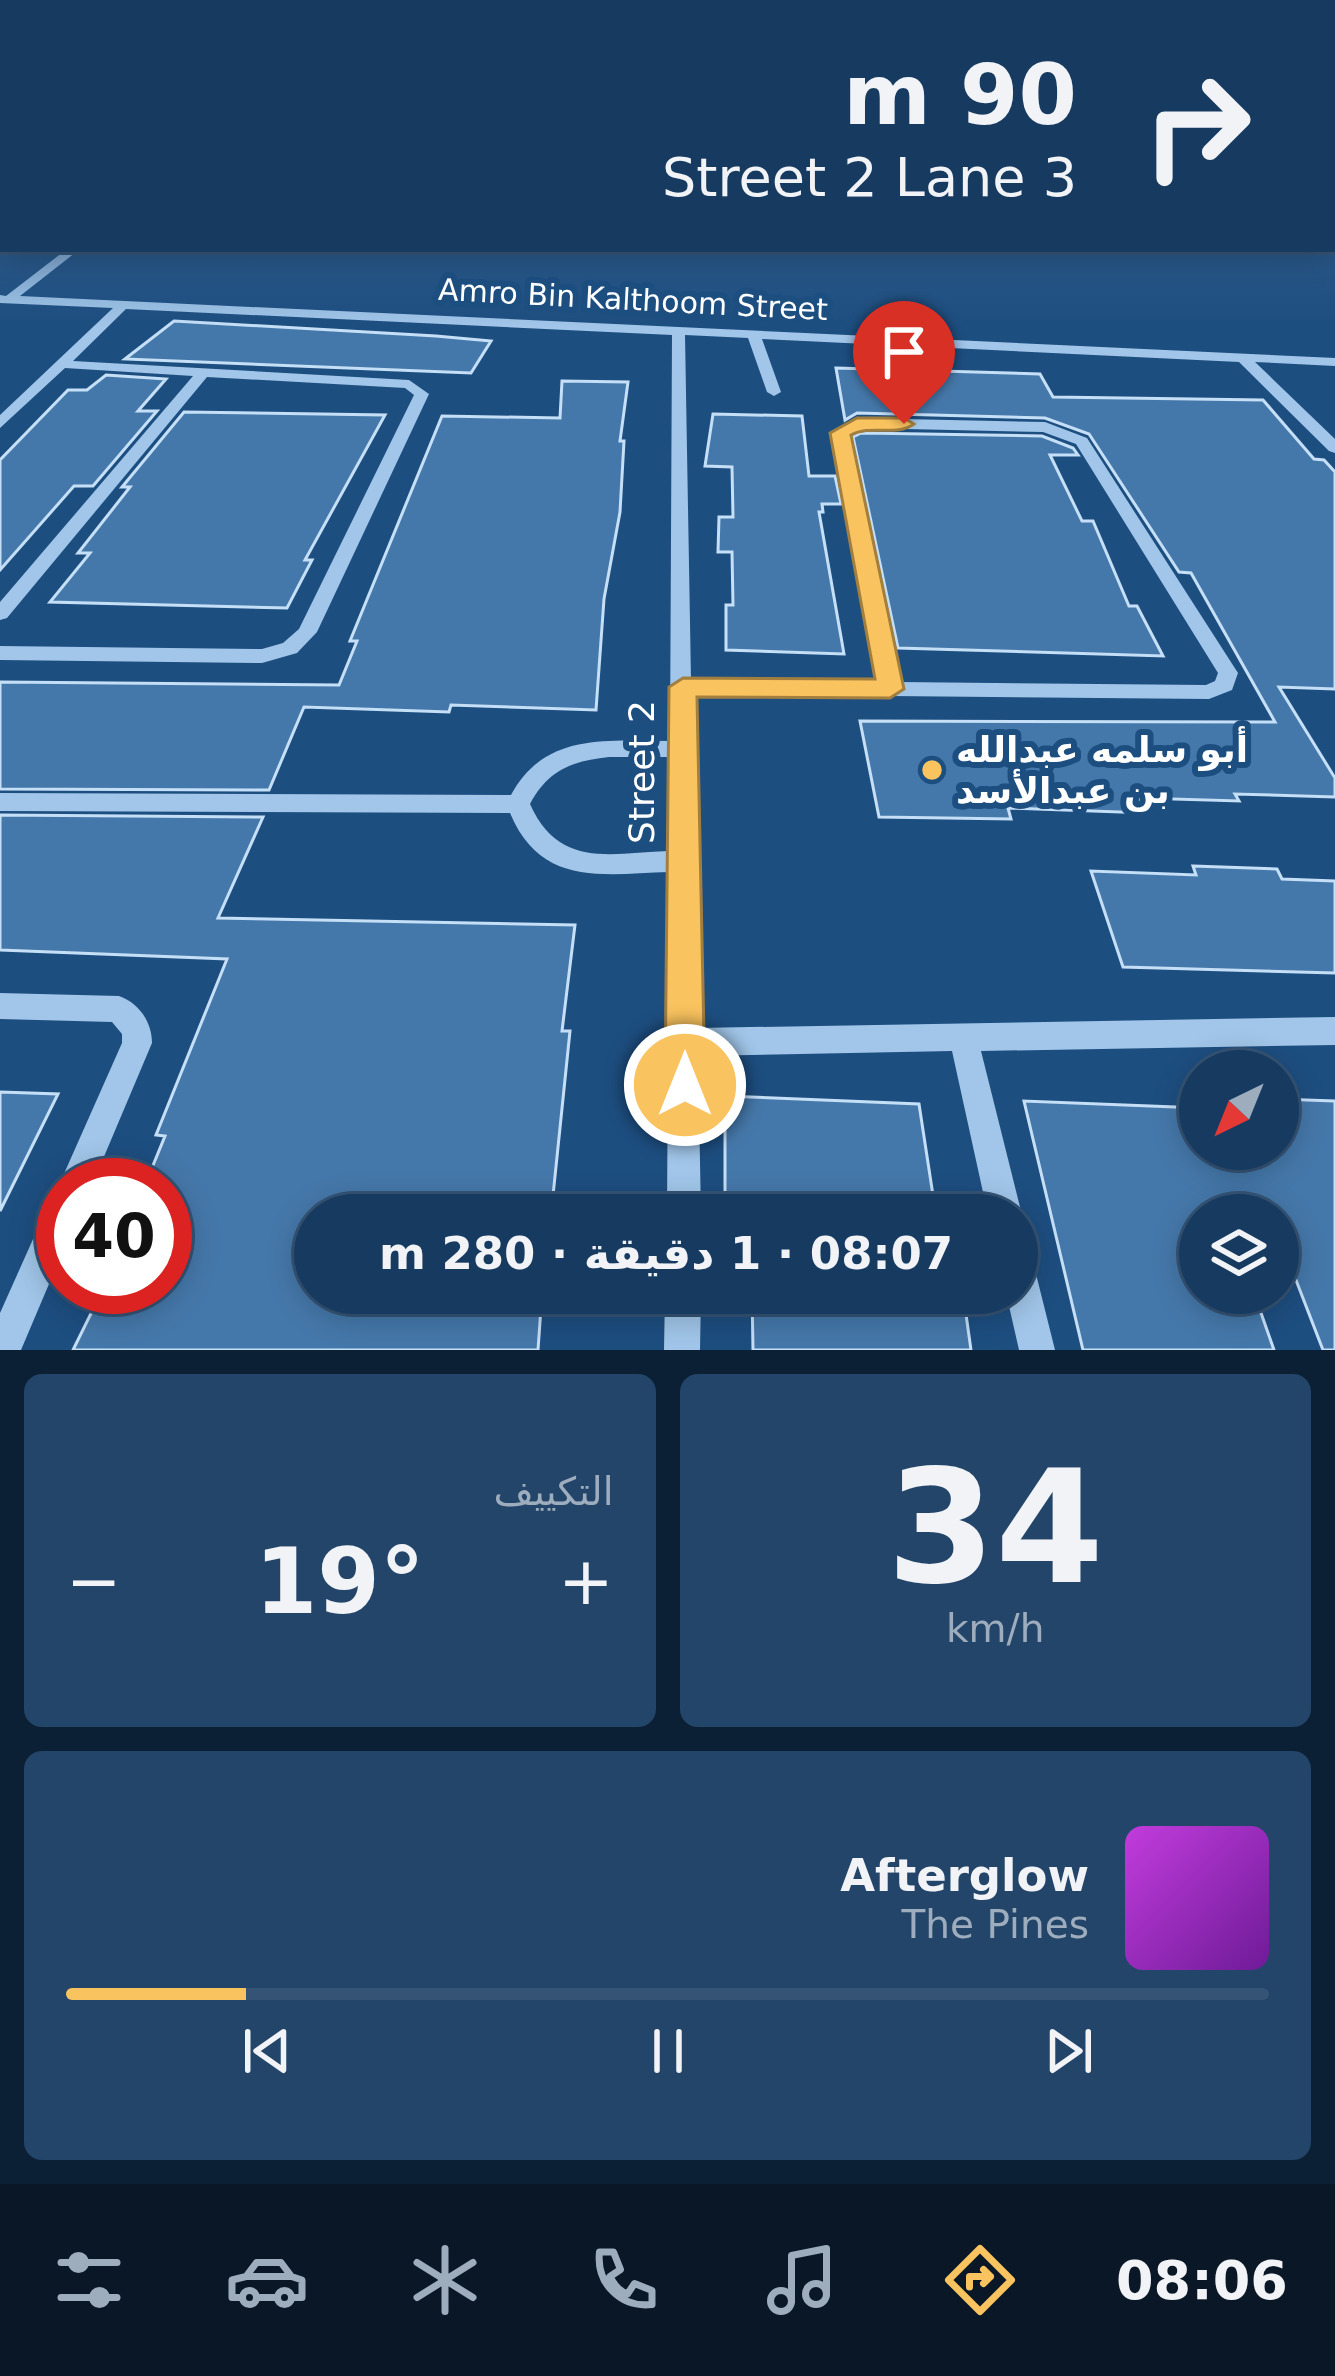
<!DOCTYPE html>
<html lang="ar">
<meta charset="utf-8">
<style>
:root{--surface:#163a60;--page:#234569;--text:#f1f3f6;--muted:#9eadbd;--line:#355475;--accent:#f9c35f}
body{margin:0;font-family:"DejaVu Sans",Vazirmatn,sans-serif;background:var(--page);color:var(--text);direction:rtl;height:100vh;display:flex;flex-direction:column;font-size:45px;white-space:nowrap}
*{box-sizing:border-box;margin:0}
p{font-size:39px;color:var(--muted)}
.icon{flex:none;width:66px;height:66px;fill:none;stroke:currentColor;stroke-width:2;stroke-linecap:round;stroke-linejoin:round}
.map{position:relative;height:1350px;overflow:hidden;direction:ltr}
.panel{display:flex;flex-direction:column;gap:24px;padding:24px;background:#0c2035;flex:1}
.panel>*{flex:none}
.top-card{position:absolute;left:0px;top:0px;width:1335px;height:252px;box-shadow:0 6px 30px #0003,0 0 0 3px var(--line);direction:rtl;background:#163a60;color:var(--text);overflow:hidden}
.needle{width:78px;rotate:223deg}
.controls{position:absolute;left:1179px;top:1050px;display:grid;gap:24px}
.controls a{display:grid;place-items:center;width:120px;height:120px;border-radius:50%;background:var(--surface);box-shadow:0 6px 30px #0003,0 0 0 3px var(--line);font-size:60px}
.speed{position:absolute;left:36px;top:1158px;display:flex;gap:24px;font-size:60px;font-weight:700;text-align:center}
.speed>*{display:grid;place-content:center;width:156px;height:156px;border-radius:50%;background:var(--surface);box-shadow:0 6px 30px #0003,0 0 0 3px var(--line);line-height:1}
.speed .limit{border:18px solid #d22;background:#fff;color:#111}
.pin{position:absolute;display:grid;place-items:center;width:102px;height:102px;color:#fff;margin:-123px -51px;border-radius:50% 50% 50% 0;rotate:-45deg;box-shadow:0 0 12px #0007}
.pin .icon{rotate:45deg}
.me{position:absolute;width:132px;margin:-66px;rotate:0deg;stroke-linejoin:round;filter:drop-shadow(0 0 9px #0008)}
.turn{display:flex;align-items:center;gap:42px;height:252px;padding:0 60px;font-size:54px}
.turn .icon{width:156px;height:156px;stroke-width:2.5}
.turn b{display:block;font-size:84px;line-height:102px}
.big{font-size:90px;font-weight:700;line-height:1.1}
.panel .tile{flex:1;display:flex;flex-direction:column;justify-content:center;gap:18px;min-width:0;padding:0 42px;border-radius:18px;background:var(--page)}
.panel .dial{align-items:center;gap:0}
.dial b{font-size:156px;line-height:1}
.song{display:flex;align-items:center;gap:36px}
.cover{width:144px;height:144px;border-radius:18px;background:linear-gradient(135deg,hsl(290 70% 55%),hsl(280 70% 35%))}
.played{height:12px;border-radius:6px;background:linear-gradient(90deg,var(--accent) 15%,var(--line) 15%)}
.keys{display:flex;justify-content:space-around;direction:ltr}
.heat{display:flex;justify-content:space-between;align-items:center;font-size:66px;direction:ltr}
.panel .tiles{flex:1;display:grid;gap:24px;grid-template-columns:1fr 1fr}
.tile:last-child{grid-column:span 2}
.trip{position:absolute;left:294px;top:1194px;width:744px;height:120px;border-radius:60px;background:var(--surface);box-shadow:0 6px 30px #0003,0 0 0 3px var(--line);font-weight:700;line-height:120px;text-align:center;direction:rtl}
.tabs{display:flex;height:192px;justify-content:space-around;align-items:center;background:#091726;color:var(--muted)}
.tabs .icon{width:84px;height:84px}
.tabs .selected{color:var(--accent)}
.tabs b{font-size:54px;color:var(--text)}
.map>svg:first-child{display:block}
.building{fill:#4578aa;stroke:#c5dff7;stroke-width:3}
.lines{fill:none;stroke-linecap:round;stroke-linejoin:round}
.minor{fill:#a1c6e9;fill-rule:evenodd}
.route{fill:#f9c35f;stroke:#a27f3e;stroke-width:3}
.poi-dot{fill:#f9c35f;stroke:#1d4e80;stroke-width:4.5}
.labels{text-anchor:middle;stroke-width:12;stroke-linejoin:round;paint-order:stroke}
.far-street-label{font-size:30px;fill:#fff;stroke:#1d4e80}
.poi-label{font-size:36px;font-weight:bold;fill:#fff;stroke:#1d4e80;text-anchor:start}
.street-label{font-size:36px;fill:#fff;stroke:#1d4e80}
</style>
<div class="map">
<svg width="1335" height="1350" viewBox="0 0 1335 1350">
<rect width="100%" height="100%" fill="#1d4e80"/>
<path class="building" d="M174,321L436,336L491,341L471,373L125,359Z
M836,368L1040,374L1053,397L1263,400L1314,459L1324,460L1335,472V689L1279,687L1335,778V797L1235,794L1239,801L1140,798L1146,813L1008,808L1011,819L879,817L860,721L1275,722L1191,573L1179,572L1089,434L1045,418L857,413L845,420Z
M106,375L166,379L138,411H157L93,486H74L0,570V460L68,390H87Z
M562,381L628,382L620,441H624L620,512L604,599L596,710L451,705L449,712L304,707L269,790L0,789V682L339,685L357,641H350L442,416L560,418Z
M184,412L385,415L305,560H312L287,608L50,602L90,553H78L130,487H122Z
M713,414L802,416L809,476H835L841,504H822L823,512H819L844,654L726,650V605H733L732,552H718L719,517H733L732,467L705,466Z
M861,433L1042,436L1073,448L1078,455H1050L1082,521H1093L1129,606H1137L1163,656L898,648L853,437Z
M0,815L263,817L218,918L575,925L562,1031H570L551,1215H315V1293H542L538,1350H73L104,1287H165V1185H145L165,1136L156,1135L227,959L0,950Z
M1193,866L1277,869L1282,879L1335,881V973L1123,967L1091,871L1196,875Z
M0,1092L58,1094L0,1211Z
M725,1096L919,1104L936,1215H725Z
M1278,1099L1335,1101V1350H1323L1284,1249H1278V1215H1200V1293H1254L1274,1350H1083L1024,1101L1200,1108V1149H1278Z
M752,1293H963L971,1350H753Z"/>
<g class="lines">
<path class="minor" d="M0,146H3V152H0Z
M0,191H3V197H0Z
M3,216V223L0,224V217Z
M67,249H80L20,296L1335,358V366L1255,362L1335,439V453L1329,451L1239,362L762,339L781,392L774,396L767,392L748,338L685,335L691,680L878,682L832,433L857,418L1045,422L1087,438L1238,673L1232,690L1209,699L691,694L697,1028L1335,1017V1045L981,1051L1022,1215L1017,1227V1215H988L952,1051L698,1056L701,1215H667L669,872C602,874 541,887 510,813L0,811V793L511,795C545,732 607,741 670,741L672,335L126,309L73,361L409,380L429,394L317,632L297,653L262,663L0,660V646L262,649L283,643L299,629L414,395L405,388L207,377L7,618L0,620V602L193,376L65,368L0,428V415L113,308L0,303V295L6,296ZM860,428L1043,432L1076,444L1218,673L1215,681L1206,685L899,682L848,435ZM609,757H669V851C610,853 559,869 530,804C548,770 572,761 609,757Z
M0,993L119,996C139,1003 152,1022 152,1043L92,1185H63V1251L21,1350H0V1313L51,1199L62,1194L59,1185L122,1043V1034L112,1022L0,1019Z
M1017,1249L1029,1254L1034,1266L1055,1350H1019L1006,1293H1017Z
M665,1293H701L700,1350H664Z"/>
</g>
<linearGradient id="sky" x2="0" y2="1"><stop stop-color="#102b46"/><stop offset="0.42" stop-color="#3a6391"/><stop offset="1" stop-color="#3a6391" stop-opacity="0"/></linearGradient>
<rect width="1335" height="327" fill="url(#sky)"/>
<path class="route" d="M857,418H904L914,424C896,437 871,424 851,435L904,689L890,698L697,697L705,1085L699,1099L685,1105L671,1099L665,1085L669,687L683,678L875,679L830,433Z"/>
<circle class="poi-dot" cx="932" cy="770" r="12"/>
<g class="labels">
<g class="far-street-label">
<text transform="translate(633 300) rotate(3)" y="10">Amro Bin Kalthoom Street</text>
</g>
<g class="poi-label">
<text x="956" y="762">أبو سلمه عبدالله<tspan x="956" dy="41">بن عبدالأسد</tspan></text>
</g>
<g class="street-label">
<text transform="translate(641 772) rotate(-90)" y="13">Street 2</text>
</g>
</g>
</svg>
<div class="controls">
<a><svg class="needle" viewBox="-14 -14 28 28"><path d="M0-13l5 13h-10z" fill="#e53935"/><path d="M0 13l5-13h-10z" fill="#9eadbd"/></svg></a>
<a><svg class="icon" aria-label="layers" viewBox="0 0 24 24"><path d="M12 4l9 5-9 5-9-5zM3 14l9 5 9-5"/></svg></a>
</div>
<div class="speed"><div class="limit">40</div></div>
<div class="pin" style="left:904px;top:424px;background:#d93025"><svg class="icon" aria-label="arrive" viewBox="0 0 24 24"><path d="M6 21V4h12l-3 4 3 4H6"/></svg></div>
<svg class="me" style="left:685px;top:1085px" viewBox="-20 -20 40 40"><circle r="17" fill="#f9c35f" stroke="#fff" stroke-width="3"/><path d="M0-11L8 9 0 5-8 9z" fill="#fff"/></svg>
<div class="trip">08:07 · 1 دقيقة · 280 m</div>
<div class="top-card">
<div class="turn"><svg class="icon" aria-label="right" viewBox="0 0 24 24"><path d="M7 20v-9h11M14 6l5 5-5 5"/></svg><div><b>90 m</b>Street 2 Lane 3</div></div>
</div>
</div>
<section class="panel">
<div class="tiles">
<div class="tile dial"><b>34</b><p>km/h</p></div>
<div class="tile"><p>التكييف</p>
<div class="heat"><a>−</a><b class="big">19°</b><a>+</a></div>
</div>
<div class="tile">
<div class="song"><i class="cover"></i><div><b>Afterglow</b><p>The Pines</p></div></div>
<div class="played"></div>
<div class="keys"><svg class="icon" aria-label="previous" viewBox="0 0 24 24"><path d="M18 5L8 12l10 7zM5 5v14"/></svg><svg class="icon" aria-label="pause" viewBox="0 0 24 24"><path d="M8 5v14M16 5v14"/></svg><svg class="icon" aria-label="next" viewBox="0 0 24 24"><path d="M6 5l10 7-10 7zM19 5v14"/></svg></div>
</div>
</div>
</section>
<nav class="tabs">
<b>08:06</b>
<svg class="icon selected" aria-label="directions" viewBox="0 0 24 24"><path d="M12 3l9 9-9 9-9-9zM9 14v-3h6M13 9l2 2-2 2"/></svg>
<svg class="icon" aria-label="music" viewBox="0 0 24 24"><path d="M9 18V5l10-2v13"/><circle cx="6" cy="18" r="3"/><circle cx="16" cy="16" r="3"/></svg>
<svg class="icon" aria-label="phone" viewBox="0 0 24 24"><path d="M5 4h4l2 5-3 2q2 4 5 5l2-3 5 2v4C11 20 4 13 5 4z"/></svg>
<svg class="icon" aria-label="climate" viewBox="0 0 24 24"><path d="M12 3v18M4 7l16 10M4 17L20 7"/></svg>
<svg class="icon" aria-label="car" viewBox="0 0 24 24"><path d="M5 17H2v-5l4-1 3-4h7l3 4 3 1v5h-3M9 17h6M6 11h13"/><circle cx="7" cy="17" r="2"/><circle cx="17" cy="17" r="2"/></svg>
<svg class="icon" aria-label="filters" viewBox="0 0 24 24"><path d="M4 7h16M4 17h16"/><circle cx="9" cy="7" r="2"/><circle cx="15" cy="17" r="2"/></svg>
</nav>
